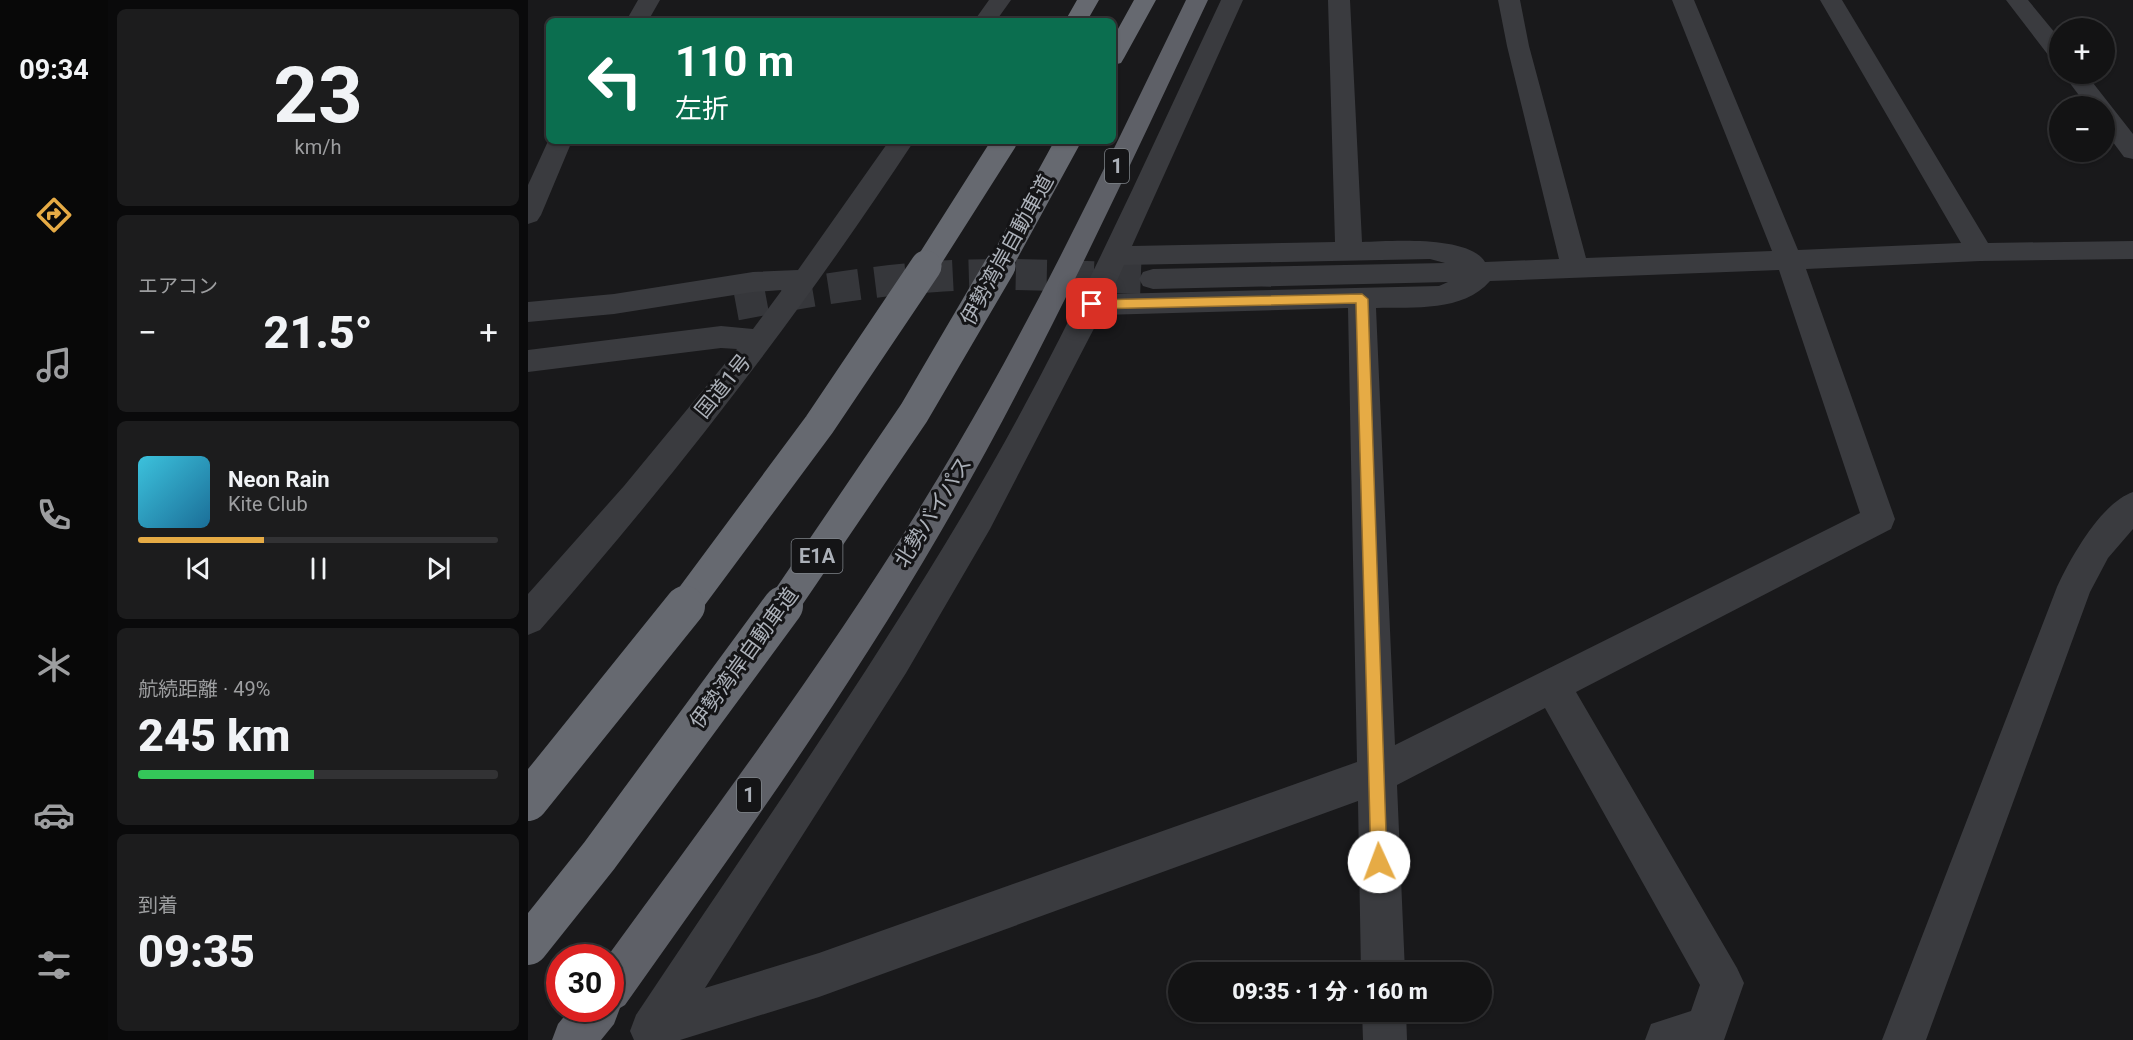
<!DOCTYPE html>
<html lang="ja">
<meta charset="utf-8">
<style>
:root{--surface:#131314;--page:#1c1c1d;--text:#f1f3f6;--muted:#9d9ea0;--line:#323234;--accent:#e6ab45}
body{margin:0;font-family:Roboto,"Noto Sans JP",sans-serif;background:var(--page);color:var(--text);height:100vh;display:flex;flex-direction:column;font-size:22px;white-space:nowrap}
*{box-sizing:border-box;margin:0}
p{font-size:20px;color:var(--muted)}
.icon{flex:none;width:33px;height:33px;fill:none;stroke:currentColor;stroke-width:2;stroke-linecap:round;stroke-linejoin:round}
.map{position:relative;flex:1;overflow:hidden}
.side{display:flex;flex-direction:column;gap:9px;padding:9px;background:#0a0a0b;width:420px}
.side>*{flex:none}
.guide{position:absolute;left:18px;top:18px;width:570px;height:126px;border-radius:9px;box-shadow:0 2px 4px #0004,0 0 0 2px var(--line);background:#0b6e4f;color:#fff;overflow:hidden}
.buttons{position:absolute;left:1521px;top:18px;display:grid;gap:12px}
.buttons a{display:grid;place-items:center;width:66px;height:66px;border-radius:50%;background:var(--surface);box-shadow:0 2px 4px #0004,0 0 0 2px var(--line);font-size:30px}
.speed{position:absolute;left:18px;top:944px;display:flex;gap:12px;font-size:30px;font-weight:700;text-align:center}
.speed>*{display:grid;place-content:center;width:78px;height:78px;border-radius:50%;background:var(--surface);box-shadow:0 2px 4px #0004,0 0 0 2px var(--line);line-height:1}
.speed .limit{border:9px solid #d22;background:#fff;color:#111}
.pin{position:absolute;display:grid;place-items:center;width:51px;height:51px;color:#fff;margin:-26px;border-radius:12px;box-shadow:0 3px 9px #0006}
.me{position:absolute;width:66px;margin:-33px;rotate:358deg;stroke-linejoin:round;filter:drop-shadow(0 0 4px #0008)}
.turn{display:flex;align-items:center;gap:21px;height:126px;padding:0 30px;font-size:27px}
.turn .icon{width:78px;height:78px;stroke-width:2.5}
.turn b{display:block;font-size:42px;line-height:51px}
.big{font-size:45px;font-weight:800;line-height:1.1}
.side .tile{flex:1;display:flex;flex-direction:column;justify-content:center;gap:9px;min-width:0;padding:0 21px;border-radius:9px;background:var(--page)}
.side .dial{align-items:center;gap:0}
.dial b{font-size:78px;line-height:1}
.song{display:flex;align-items:center;gap:18px}
.cover{width:72px;height:72px;border-radius:9px;background:linear-gradient(135deg,hsl(190 70% 55%),hsl(200 70% 35%))}
.played{height:6px;border-radius:3px;background:linear-gradient(90deg,var(--accent) 35%,var(--line) 35%)}
.keys{display:flex;justify-content:space-around;direction:ltr}
.heat{display:flex;justify-content:space-between;align-items:center;font-size:33px;direction:ltr}
.charge{height:9px;border-radius:4px;background:linear-gradient(90deg,#34c759 49%,var(--line) 0)}
.trip{position:absolute;left:640px;top:962px;width:324px;height:60px;border-radius:30px;background:var(--surface);box-shadow:0 2px 4px #0004,0 0 0 2px var(--line);font-weight:800;line-height:60px;text-align:center}
main{display:flex;flex:1;min-height:0}
.tabs{display:flex;flex-direction:column;width:108px;justify-content:space-around;align-items:center;background:#080808;color:var(--muted)}
.tabs .icon{width:42px;height:42px}
.tabs .selected{color:var(--accent)}
.tabs b{font-size:27px;color:var(--text)}
.map>svg:first-child{display:block}
.lines{fill:none;stroke-linecap:round;stroke-linejoin:round}
.minor-tunnel{stroke:#36373b;stroke-width:31;stroke-dasharray:31 16;stroke-linecap:butt}
.minor{fill:#3a3b3f;fill-rule:evenodd}
.tertiary{fill:#3a3b3f;fill-rule:evenodd}
.trunk{fill:#5e6067;fill-rule:evenodd}
.motorway{fill:#666970;fill-rule:evenodd}
.motorway-bridge-far2{stroke:#666970;stroke-width:24}
.motorway-bridge-far1{stroke:#666970;stroke-width:31}
.motorway-bridge{stroke:#666970;stroke-width:40}
.route{fill:#e6ab45;stroke:#966f2d;stroke-width:1.5}
.labels{text-anchor:middle;stroke-width:6;stroke-linejoin:round;paint-order:stroke}
.shield{fill:#141416;stroke:#7e8288;stroke-width:1.5}
.shield-label{font-size:20px;font-weight:bold;fill:#acb1b9}
.street-label{font-size:21px;fill:#acb1b9;stroke:#141416}
</style>
<main>
<nav class="tabs">
<b>09:34</b>
<svg class="icon selected" aria-label="directions" viewBox="0 0 24 24"><path d="M12 3l9 9-9 9-9-9zM9 14v-3h6M13 9l2 2-2 2"/></svg>
<svg class="icon" aria-label="music" viewBox="0 0 24 24"><path d="M9 18V5l10-2v13"/><circle cx="6" cy="18" r="3"/><circle cx="16" cy="16" r="3"/></svg>
<svg class="icon" aria-label="phone" viewBox="0 0 24 24"><path d="M5 4h4l2 5-3 2q2 4 5 5l2-3 5 2v4C11 20 4 13 5 4z"/></svg>
<svg class="icon" aria-label="climate" viewBox="0 0 24 24"><path d="M12 3v18M4 7l16 10M4 17L20 7"/></svg>
<svg class="icon" aria-label="car" viewBox="0 0 24 24"><path d="M5 17H2v-5l4-1 3-4h7l3 4 3 1v5h-3M9 17h6M6 11h13"/><circle cx="7" cy="17" r="2"/><circle cx="17" cy="17" r="2"/></svg>
<svg class="icon" aria-label="filters" viewBox="0 0 24 24"><path d="M4 7h16M4 17h16"/><circle cx="9" cy="7" r="2"/><circle cx="15" cy="17" r="2"/></svg>
</nav>
<section class="side">
<div class="tile dial"><b>23</b><p>km/h</p></div>
<div class="tile"><p>エアコン</p>
<div class="heat"><a>−</a><b class="big">21.5°</b><a>+</a></div>
</div>
<div class="tile">
<div class="song"><i class="cover"></i><div><b>Neon Rain</b><p>Kite Club</p></div></div>
<div class="played"></div>
<div class="keys"><svg class="icon" aria-label="previous" viewBox="0 0 24 24"><path d="M18 5L8 12l10 7zM5 5v14"/></svg><svg class="icon" aria-label="pause" viewBox="0 0 24 24"><path d="M8 5v14M16 5v14"/></svg><svg class="icon" aria-label="next" viewBox="0 0 24 24"><path d="M6 5l10 7-10 7zM19 5v14"/></svg></div>
</div>
<div class="tile"><p>航続距離 · 49%</p><b class="big">245 km</b><div class="charge"></div></div>
<div class="tile"><p>到着</p><b class="big">09:35</b></div>
</section>
<div class="map">
<svg width="1605" height="1040" viewBox="0 0 1605 1040">
<rect width="100%" height="100%" fill="#19191b"/>
<g class="lines">
<path class="minor-tunnel" d="M208,305C277,292 346,280 415,276C485,272 555,277 625,279"/>
<path class="minor" d="M110,0H132L120,21H98Z
M461,0H483L468,21H446Z
M693,0H715L604,246L807,242L800,0H822L834,242C862,241 941,235 957,262L1031,259L979,46L970,0H992L1001,46L1058,258L1244,251L1144,0H1166L1270,250L1433,243L1292,0H1314L1460,243L1605,241V259L1452,261L1278,269L1367,519L1363,529L1048,692L1209,968L1216,983L1196,1040H1117L1123,1024L1163,1011L1172,985L1017,708L869,785L877,972H833L830,801L291,997L152,1040H106L102,1031L108,1015C219,848 334,684 437,511C535,347 612,172 693,0ZM902,259L917,263L625,269L615,272L611,279L615,286L625,289L920,282L911,286L583,294L596,265ZM1251,270L1332,513L867,745L848,308C886,307 935,312 962,281ZM820,308L829,762L291,953L177,988L378,673L462,529L573,315Z
M21,139L44,141L13,215L9,221L0,224V185Z
M361,141H386C273,313 148,475 12,630L0,635V594L96,486L209,349L193,348L0,372V350L193,326L225,329L254,290L225,292L86,314L0,322V302L86,294L225,272L270,270Z
M1605,492V529L1580,558L1562,592L1398,1040H1354L1529,587C1543,557 1573,503 1605,492Z
M834,1011H878L879,1040H835Z"/>
<path class="tertiary" d="M1478,0H1500L1532,39V62L1524,60Z
M1535,74H1558L1605,134V159L1596,157L1576,130V106H1559Z"/>
<path class="trunk" d="M658,0H680C595,180 512,361 412,533C317,697 206,851 97,1005L92,1008L86,1024L73,1040H24L30,1024L43,1008H82V957H79C201,790 325,624 429,446C514,302 585,150 658,0Z"/>
<path class="motorway" d="M549,0H571L559,21H537Z
M606,0H628L596,58L593,63L585,65V38Z"/>
<path class="motorway-bridge-far2" d="M397,267L477,141
M471,267L540,141"/>
<path class="motorway-bridge-far1" d="M156,607L291,425L398,266
M254,607L386,413L472,266"/>
<path class="motorway-bridge" d="M0,801L157,606
M0,945L71,856L255,606"/>
</g>
<path class="route" d="M834,294L840,299L859,862L857,868L851,871L845,868L843,862L828,303L564,309L559,304L564,300Z"/>
<g class="labels">
<g class="shield">
<rect x="577" y="149" width="24" height="34" rx="4.5"/>
<rect x="263.5" y="539" width="51" height="34" rx="4.5"/>
<rect x="209" y="778" width="24" height="34" rx="4.5"/>
</g>
<g class="shield-label">
<text x="589" y="173">1</text>
<text x="289" y="563">E1A</text>
<text x="221" y="802">1</text>
</g>
<g class="street-label">
<text transform="translate(479 250) rotate(-61)" y="7">伊勢湾岸自動車道</text>
<text transform="translate(195 386) rotate(-51)" y="7">国道1号</text>
<text transform="translate(405 512) rotate(-58)" y="7">北勢バイパス</text>
<text transform="translate(216 658) rotate(-54)" y="7">伊勢湾岸自動車道</text>
</g>
</g>
</svg>
<div class="buttons">
<a>+</a>
<a>−</a>
</div>
<div class="speed"><div class="limit">30</div></div>
<div class="pin" style="left:564px;top:304px;background:#d93025"><svg class="icon" aria-label="arrive" viewBox="0 0 24 24"><path d="M6 21V4h12l-3 4 3 4H6"/></svg></div>
<svg class="me" style="left:851px;top:862px" viewBox="-20 -20 40 40"><circle r="19" fill="#fff"/><path d="M0-13L10 11 0 6-10 11z" fill="#e6ab45"/></svg>
<div class="trip">09:35 · 1 分 · 160 m</div>
<div class="guide">
<div class="turn"><svg class="icon" aria-label="left" viewBox="0 0 24 24"><path d="M17 20v-9H6M10 6l-5 5 5 5"/></svg><div><b>110 m</b>左折</div></div>
</div>
</div>
</main>
